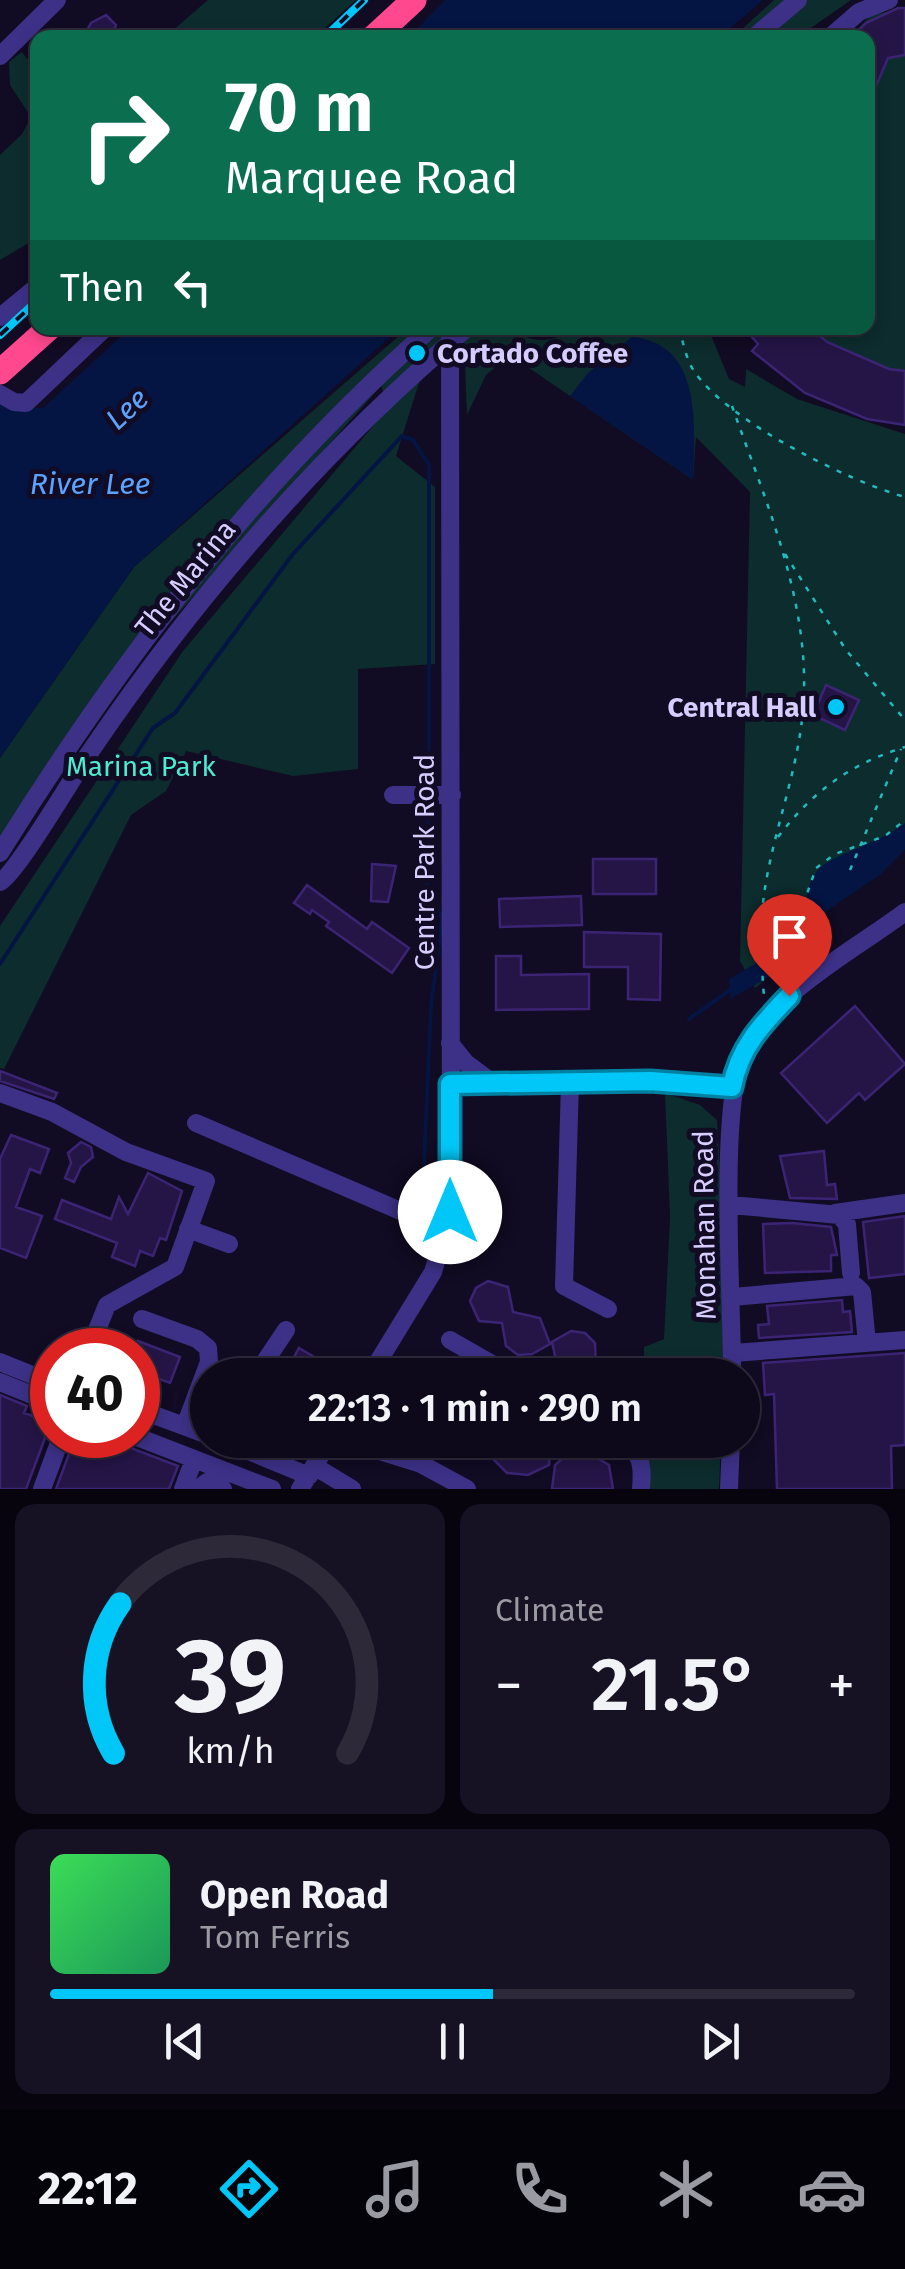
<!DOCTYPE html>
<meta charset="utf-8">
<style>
:root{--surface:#0d081a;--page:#161123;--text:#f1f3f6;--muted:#9a9aa2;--line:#2d2939;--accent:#00c7f8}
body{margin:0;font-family:"Fira Sans",sans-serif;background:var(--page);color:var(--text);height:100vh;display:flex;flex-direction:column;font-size:38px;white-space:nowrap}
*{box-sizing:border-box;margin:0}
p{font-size:32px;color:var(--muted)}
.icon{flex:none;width:55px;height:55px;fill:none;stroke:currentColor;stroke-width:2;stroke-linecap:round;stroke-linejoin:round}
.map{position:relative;height:1489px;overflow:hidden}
.side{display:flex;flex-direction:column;gap:15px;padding:15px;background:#07040e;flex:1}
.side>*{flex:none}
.banner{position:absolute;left:30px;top:30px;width:845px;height:305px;border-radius:20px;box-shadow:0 5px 15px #0003,0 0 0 2px var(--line);background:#0b6e4f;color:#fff;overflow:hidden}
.speed{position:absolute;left:30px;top:1328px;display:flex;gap:20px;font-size:50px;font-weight:700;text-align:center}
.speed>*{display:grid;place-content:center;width:130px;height:130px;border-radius:50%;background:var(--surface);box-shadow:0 5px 15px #0003,0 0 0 2px var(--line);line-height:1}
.speed .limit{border:15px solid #d22;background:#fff;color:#111}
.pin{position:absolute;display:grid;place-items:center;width:85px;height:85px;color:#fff;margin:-102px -42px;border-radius:50% 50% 50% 0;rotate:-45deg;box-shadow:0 0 10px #0007}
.pin .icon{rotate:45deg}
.me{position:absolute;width:110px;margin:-55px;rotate:0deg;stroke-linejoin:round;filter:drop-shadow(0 0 8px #0008)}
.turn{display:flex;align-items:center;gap:35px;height:210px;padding:0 30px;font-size:45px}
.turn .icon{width:130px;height:130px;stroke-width:2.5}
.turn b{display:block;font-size:70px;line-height:85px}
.then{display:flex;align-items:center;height:95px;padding:0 30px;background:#0003;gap:20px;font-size:38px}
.big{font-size:75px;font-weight:600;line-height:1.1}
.side .tile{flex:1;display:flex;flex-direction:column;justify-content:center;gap:15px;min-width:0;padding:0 35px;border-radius:20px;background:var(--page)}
.side .dial{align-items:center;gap:0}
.dial svg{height:260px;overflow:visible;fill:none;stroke:var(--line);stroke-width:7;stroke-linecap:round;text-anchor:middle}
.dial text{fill:var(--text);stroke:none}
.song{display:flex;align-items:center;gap:30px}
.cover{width:120px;height:120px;border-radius:15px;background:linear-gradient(135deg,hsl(130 70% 55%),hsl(150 70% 35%))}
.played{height:10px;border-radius:5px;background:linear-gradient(90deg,var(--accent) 55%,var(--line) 55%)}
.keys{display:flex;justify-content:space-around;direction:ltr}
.heat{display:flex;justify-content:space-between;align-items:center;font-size:55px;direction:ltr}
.side .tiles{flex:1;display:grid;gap:15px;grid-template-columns:1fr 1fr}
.tile:last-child{grid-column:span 2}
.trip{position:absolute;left:190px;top:1358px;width:570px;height:100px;border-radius:50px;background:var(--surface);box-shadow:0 5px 15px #0003,0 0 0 2px var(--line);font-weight:600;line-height:100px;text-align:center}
.dock{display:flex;height:160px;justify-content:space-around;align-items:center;background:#05030a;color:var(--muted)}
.dock .icon{width:70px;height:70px}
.dock .on{color:var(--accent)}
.dock b{font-size:45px;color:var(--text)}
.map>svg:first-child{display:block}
.green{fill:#0d2c2d}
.water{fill:#041543}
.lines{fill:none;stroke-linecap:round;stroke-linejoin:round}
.stream{stroke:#041543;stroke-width:4}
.building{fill:#241546;stroke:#3c2475;stroke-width:2.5}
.path{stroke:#20bac0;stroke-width:2.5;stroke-dasharray:5 8;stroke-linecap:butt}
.minor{stroke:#3c3187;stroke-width:18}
.highway{stroke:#ff488e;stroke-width:25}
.rail-casing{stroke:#00c7f8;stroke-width:8}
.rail{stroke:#110b23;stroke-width:4;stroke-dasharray:11;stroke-linecap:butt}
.route-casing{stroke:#0081a1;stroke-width:25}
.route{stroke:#00c7f8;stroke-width:18}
.poi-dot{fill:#00c7f8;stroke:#110b23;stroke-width:4}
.labels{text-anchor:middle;stroke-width:10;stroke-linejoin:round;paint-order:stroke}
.poi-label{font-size:28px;font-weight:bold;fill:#d7cdff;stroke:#110b23;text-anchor:start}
.street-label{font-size:28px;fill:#d7cdff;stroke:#110b23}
.park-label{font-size:28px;fill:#4cecd3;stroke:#110b23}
.water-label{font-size:30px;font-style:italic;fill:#5ba3ff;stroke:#110b23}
</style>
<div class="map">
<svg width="905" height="1489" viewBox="0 0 905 1489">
<rect width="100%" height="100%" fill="#110b23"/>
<path class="green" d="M208,0H356L315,37H165Z
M774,0H851L798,37L732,38Z
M905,8V425C844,418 798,389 752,351L758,343L746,328H868V38L850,37L871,15Z
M22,52L37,72V238L0,260V155L22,134L31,117L10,85L9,62Z
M408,328H465L423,370L396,456L435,487V664L358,669V769L293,776L186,751L166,791L131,815L4,1069L0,1068V926L183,651L390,406L381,386L159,635L0,860V758L134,567Z
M476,328H514C529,345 556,343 572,328H708L729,379L745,387L746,369L797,399L905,434V849C881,875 850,889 825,913C799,937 784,967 755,988L740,961L750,492L696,437L693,480L510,355L486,375L467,415L464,339Z
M665,1093L700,1105L717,1120L723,1221V1375H659V1370L644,1360V1347L664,1339L670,1217Z
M650,1440H721L719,1489H643Z"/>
<path class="water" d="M445,0H763L720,37H409Z
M130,328H400L134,567L0,758V396L27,408H43Z
M632,337C703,343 695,427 693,480L570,396L588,373Z
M905,823V849L881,874L824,913L771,976L730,999L729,979C758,961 791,950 802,915C807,900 807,883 817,871C830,855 881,843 905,823Z"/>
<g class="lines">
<path class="stream" d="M0,964L153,728L175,713L293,554L402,436L413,440L429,465V785
M689,1019L730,990
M428,1209L423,1187L431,1007L442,919L426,882L429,805"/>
</g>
<path class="building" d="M898,8H905V55L888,58L868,105V38H850L866,23Z
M106,15L116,25L111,38H83L91,23Z
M744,328H811L827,342L889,369L905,371V425L867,419L805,393L752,351L758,344Z
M826,685L859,700L845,730L813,715Z
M593,859H656V894H593Z
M372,864L396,866L388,902L371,901Z
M307,885L367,929L372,922L409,948L392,973L326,926L329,922L312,910L310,914L294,903Z
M581,896L582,925L500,927L499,899Z
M584,932L661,934L660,1000L628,999V967H584Z
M496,956H521V975L589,974V1009L496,1010Z
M855,1006L905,1064L865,1100L859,1093L827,1123L781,1073Z
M0,1071L57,1093L54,1099L0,1081Z
M11,1135L49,1149L40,1173L30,1169L16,1207L42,1216L26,1258L0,1248V1159Z
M81,1142L91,1147L93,1157L81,1167L74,1182L65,1178L71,1163L68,1153Z
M824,1151L827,1185L835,1184L837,1199L790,1198L780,1156Z
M148,1173L182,1191L166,1240L160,1238L153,1256L140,1251L135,1266L112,1257L117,1243L55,1219L62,1200L111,1219L119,1197L128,1214Z
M905,1216V1274L869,1278L863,1222Z
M792,1223L831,1227L837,1255H831V1271L765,1273L763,1224Z
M488,1281L508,1287L513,1312L540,1318L550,1344L532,1354L518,1355L506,1346L502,1323L479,1321L470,1301L476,1288Z
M842,1300L843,1312L850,1311L852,1332L759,1338L758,1325L769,1324L767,1306Z
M571,1331L585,1333L595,1343L596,1370L568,1374L557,1365L552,1342Z
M138,1341L180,1357L170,1383L138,1371Z
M299,1348L321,1361L313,1375H284Z
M905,1353V1445L891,1446L892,1489H777L774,1394L765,1395L763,1363Z
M0,1395L27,1406L24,1413L51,1422L26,1489H0Z
M76,1435H116L128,1447L178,1466L169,1489H56Z
M489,1440H551L549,1465L528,1475L507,1473L492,1458Z
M585,1451L609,1465L613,1489H552L555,1465L566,1455Z"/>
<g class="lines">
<path class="path" d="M679,328C683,342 686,359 694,371C727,421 848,481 905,497
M732,406C766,503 812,605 803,710C798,769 776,824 766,882C759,921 761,958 764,997
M785,554L846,650L905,720
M778,837C813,791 850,764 905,747
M850,870L901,749
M762,946L780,945L798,920L816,868L835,854L885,836L905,820"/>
<path class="minor" d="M753,38L798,0
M829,38L859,12L889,0
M0,56L57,0
M0,317L38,286
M0,394L14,402L26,403L105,328
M393,795H452
M0,853C122,657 257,482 431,328
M0,882C17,873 74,775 90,752C198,593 321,452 467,328
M450,1043L466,1063L494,1084
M570,1083L564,1286L608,1309
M450,1084L650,1081L732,1087
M0,1093L52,1112L126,1152L206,1181L175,1267L107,1305L89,1350
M196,1123L447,1231
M731,1205L839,1215L847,1224L851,1273
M835,1213L905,1203
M188,1229L229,1244
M733,1297L856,1286L862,1292L867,1343
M142,1319L197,1339L208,1348L209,1362L185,1426
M450,1340L511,1375
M733,1353L905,1340
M0,1362L52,1383
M256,1375L286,1330
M370,1375L433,1272L451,1212L450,328
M732,1375C733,1306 716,1091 748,1043C786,985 851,952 905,912
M0,1382L52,1403
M138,1409L208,1435
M132,1435L272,1489
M222,1440L309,1476
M344,1440L421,1464L467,1489
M623,1440C642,1454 643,1466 641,1489
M314,1466L352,1489
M42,1489L62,1435
M183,1489L194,1459
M198,1489L207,1482L223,1489
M300,1489L330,1440
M729,1489L731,1440"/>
<path class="highway" d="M373,38L414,0
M0,372L49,328"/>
<defs>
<path id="rail" d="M324,38L364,0
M0,335L38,300"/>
</defs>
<use href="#rail" class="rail-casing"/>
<use href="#rail" class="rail"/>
</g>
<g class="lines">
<defs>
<path id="route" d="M450,1212V1084L650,1081L732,1087C739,1048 762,1024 789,996"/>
</defs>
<use href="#route" class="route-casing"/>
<use href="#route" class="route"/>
</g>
<g class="poi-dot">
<circle cx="417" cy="353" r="10"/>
<circle cx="836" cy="707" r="10"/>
</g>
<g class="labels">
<g class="poi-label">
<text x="437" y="363">Cortado Coffee</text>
<text x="816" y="717" text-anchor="end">Central Hall</text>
</g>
<g class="street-label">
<text transform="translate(185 578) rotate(-51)" y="10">The Marina</text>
<text transform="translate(424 862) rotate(-90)" y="10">Centre Park Road</text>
<text transform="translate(704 1225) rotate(-91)" y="10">Monahan Road</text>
</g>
<g class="park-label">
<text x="141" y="776">Marina Park</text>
</g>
<g class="water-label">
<text transform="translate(127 409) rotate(-43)" y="10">Lee</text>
<text x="90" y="494">River Lee</text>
</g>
</g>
</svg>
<div class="speed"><div class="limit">40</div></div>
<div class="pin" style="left:789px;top:996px;background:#d93025"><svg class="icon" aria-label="arrive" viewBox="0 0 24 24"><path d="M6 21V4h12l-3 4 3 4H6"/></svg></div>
<svg class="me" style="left:450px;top:1212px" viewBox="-20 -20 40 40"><circle r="19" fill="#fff"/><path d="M0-13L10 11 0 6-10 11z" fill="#00c7f8"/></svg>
<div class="trip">22:13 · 1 min · 290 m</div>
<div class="banner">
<div class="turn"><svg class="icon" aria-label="right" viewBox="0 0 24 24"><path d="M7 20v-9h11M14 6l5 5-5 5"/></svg><div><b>70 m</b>Marquee Road</div></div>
<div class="then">Then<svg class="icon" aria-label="left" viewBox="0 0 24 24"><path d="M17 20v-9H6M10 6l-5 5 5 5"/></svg></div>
</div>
</div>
<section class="side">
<div class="tiles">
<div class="tile dial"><svg viewBox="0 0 100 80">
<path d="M14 69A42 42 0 1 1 86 69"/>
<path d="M14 69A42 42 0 0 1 16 23" stroke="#00c7f8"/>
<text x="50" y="56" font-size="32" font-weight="700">39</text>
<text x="50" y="72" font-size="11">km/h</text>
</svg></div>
<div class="tile"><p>Climate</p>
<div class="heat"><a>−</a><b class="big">21.5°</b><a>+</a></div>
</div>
<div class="tile">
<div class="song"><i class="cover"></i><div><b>Open Road</b><p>Tom Ferris</p></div></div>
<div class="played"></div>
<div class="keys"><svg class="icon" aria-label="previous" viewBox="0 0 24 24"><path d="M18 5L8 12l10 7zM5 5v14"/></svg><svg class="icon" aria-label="pause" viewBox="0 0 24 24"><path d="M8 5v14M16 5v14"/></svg><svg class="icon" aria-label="next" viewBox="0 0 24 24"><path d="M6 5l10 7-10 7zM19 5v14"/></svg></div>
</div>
</div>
</section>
<nav class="dock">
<b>22:12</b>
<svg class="icon on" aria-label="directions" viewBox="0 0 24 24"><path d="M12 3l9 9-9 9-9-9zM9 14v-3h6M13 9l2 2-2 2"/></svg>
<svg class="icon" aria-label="music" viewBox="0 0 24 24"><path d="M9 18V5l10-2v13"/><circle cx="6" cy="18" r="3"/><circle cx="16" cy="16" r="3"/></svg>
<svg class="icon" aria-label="phone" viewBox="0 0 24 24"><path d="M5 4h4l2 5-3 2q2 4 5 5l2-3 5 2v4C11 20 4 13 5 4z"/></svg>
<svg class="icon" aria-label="climate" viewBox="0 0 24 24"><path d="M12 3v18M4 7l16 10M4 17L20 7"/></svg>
<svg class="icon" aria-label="car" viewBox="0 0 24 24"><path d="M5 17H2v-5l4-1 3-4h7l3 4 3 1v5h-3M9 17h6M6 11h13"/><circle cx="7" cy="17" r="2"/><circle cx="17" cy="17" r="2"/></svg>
</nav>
